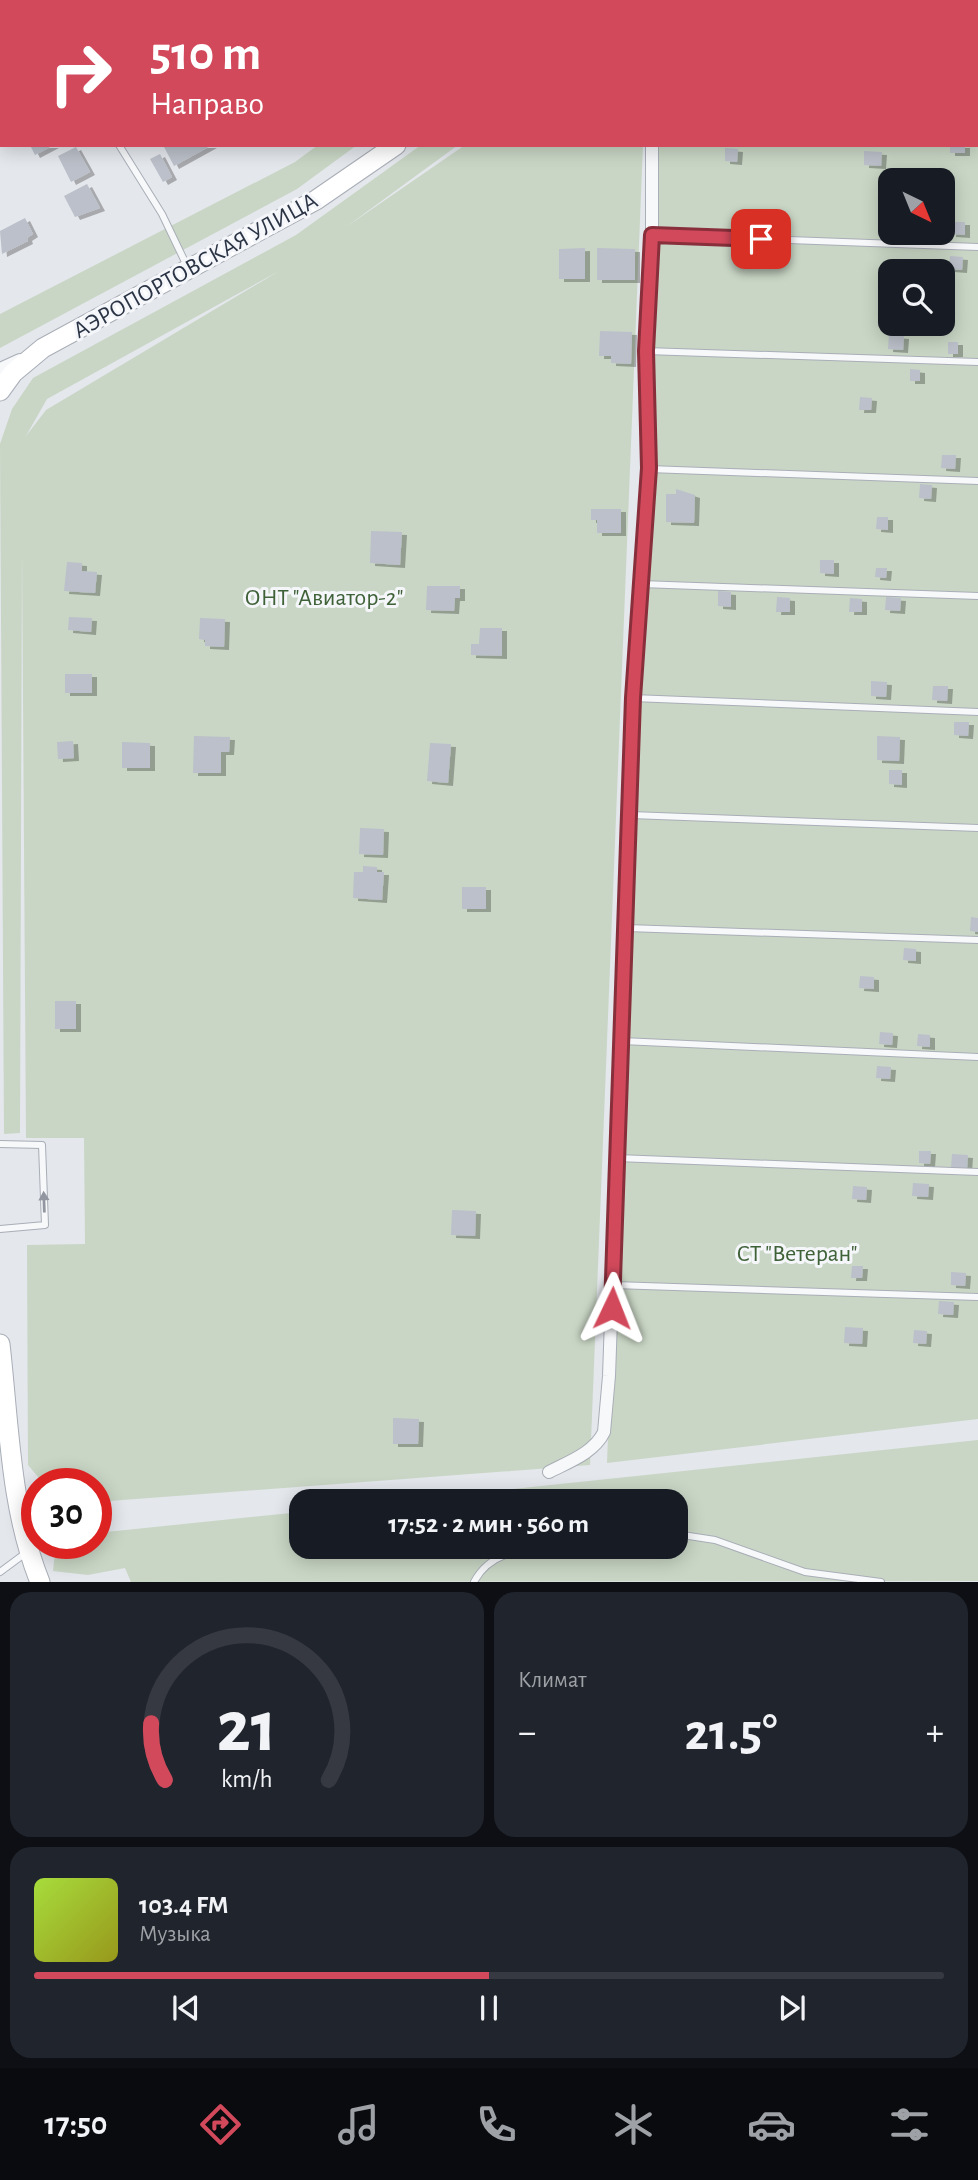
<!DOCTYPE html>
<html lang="ru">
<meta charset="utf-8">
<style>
:root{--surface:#171b24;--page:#20242c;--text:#f1f3f6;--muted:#9ea1a6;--line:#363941;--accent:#d1495b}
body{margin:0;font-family:"Alegreya Sans",sans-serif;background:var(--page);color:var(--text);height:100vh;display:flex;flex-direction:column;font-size:26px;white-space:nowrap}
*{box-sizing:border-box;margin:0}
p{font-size:23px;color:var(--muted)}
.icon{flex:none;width:38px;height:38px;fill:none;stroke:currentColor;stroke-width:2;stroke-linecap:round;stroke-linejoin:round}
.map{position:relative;height:1582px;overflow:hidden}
.details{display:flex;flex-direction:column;gap:10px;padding:10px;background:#0d0f14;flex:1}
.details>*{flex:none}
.top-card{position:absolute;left:0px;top:0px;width:978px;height:147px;box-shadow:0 4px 18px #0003;background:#d1495b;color:#fff;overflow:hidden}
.needle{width:46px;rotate:137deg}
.fabs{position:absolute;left:878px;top:168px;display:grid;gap:14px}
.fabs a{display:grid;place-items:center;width:77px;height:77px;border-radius:14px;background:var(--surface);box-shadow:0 4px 18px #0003;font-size:35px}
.speed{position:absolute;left:21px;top:1468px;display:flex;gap:14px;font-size:35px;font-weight:700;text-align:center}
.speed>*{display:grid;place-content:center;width:91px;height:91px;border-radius:50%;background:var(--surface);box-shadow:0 4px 18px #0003;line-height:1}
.speed .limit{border:10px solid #d22;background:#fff;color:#111}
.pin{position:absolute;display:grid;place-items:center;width:60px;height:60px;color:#fff;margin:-30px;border-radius:14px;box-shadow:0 4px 10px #0006}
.me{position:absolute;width:77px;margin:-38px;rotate:2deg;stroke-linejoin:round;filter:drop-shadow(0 0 5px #0008)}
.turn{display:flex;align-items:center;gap:24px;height:147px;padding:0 35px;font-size:32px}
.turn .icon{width:91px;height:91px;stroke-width:2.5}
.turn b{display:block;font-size:49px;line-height:60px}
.big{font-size:52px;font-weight:700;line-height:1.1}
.details .card{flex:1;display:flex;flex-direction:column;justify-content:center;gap:10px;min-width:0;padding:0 24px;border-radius:21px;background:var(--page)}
.details .dial{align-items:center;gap:0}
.dial svg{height:182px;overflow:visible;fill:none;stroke:var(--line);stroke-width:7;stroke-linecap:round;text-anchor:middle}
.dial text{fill:var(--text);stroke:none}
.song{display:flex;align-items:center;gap:21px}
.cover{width:84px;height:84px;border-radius:10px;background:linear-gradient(135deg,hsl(80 70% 55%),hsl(60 70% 35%))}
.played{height:7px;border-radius:4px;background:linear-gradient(90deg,var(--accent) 50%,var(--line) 50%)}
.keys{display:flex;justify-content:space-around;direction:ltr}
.heat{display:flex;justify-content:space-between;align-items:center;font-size:38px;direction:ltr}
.details .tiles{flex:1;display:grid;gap:10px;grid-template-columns:1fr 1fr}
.card:last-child{grid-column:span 2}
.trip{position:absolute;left:289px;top:1489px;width:399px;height:70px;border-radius:21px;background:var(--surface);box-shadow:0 4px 18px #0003;font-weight:700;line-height:70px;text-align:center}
.tabs{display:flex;height:112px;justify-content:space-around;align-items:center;background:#090b0e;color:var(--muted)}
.tabs .icon{width:49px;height:49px}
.tabs .active{color:var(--accent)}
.tabs b{font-size:32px;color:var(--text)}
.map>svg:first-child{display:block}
.green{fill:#c9d6c5;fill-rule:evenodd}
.building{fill:#bbc0ca;filter:url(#shadow)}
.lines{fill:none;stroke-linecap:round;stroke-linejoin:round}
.lane-casing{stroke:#a9aeb7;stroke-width:8}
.street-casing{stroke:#a9aeb7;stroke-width:14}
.secondary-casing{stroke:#a9aeb7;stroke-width:21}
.lane{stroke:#f7f8fa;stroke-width:6}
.street{stroke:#f7f8fa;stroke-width:12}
.secondary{stroke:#fff;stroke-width:19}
.oneway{fill:#9196a0}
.route-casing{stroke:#882f3b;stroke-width:18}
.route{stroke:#d1495b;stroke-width:12}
.labels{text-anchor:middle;stroke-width:6;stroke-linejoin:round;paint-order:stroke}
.street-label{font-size:24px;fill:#2b3445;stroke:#f4f6f9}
.park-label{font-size:24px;fill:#3f6138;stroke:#f4f6f9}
</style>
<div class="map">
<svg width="978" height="1582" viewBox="0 0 978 1582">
<defs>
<filter id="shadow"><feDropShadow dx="5" dy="3" stdDeviation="0" flood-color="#0004"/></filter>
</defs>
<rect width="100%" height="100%" fill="#e4e7ec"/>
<path class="green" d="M678,0H978V1419L607,1463L659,145H976V2H676ZM891,180H943V233H891ZM891,271H943V324H891Z
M318,145H357L297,189L0,348V314L295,162Z
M421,145H458L346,227L465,145H643L590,1465L96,1502V1484H44L28,1465L27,1245L85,1244L84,1138H26L22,552L20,1133L4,1134L0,444L12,409L33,378L296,235ZM279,271L46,410L26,436L47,399Z
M978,1440V1581L131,1582L125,1568L88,1575L53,1571L56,1544H96V1533L301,1512V1547H676V1502L399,1501Z"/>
<path class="building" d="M30,145H54L35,155Z
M163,145H212L174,166Z
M950,145H965V153H950Z
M76,147L90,172L71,182L58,156Z
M725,148L738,149L737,162L725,161Z
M864,151L882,152L881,166L864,165Z
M160,154L172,177L163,182L150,159Z
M87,184L100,208L75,217L64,196Z
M25,218L33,234L27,238L28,241L2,254L0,231Z
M952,222H965V235L951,234Z
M585,248V279H559V249Z
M597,248L635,249V280H597Z
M950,256L963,257L962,270L949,269Z
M600,331L632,332L631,364L611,363V356H599Z
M889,335L904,336L903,350L888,349Z
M948,342H958V354H948Z
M910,369L920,370V381H910Z
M860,397L872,398L871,410H859Z
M942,455H956L955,469L941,468Z
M920,484L932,485L931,499L919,498Z
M676,489L695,495L694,523L666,522V494H676Z
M591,509H621V533H597V520H591Z
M877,517H888V530L876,529Z
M371,531L402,532L400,565L370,563Z
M820,560H834V574L820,573Z
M67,562L82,563V571L97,572L95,593L64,591Z
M876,568H887L886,578L875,577Z
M427,586H460V598H455L454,611L426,610Z
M718,591L731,592V607L718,606Z
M777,597L790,598V612H776Z
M886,597L901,598L900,611L885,610Z
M850,598L862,599V612H849Z
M69,617L92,618L91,632L68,630Z
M200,618L225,619L224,647L205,646V640L199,639Z
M480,628H502V656L471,655V644H479Z
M65,674H92V693H65Z
M871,681L887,682L886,697L871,696Z
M933,686H948L947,701L932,700Z
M954,722H969L968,736L954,735Z
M194,736L230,737L229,752H221V773H193Z
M877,736L900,737L899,761L877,760Z
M73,741L74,758L58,759L57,742Z
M122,742L150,743V768H122Z
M430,743L451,744L448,783L427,781Z
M889,770H902V785L889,784Z
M360,828L384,829L383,855L359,854Z
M363,866L377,867V872H384L382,900L353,898L354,872H363Z
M462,887H486V909H462Z
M971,917L978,918V932L970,931Z
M904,948L916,949V961L903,960Z
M860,976L874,977V989L859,988Z
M55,1001H76V1029H55Z
M880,1032L893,1033L892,1045L879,1044Z
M918,1034L930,1035V1047L917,1046Z
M877,1066L891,1067L890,1079L876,1078Z
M919,1151H931L930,1164L919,1163Z
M952,1154L968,1155L967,1169L951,1168Z
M913,1183L929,1184L928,1197L912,1196Z
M853,1186L867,1187L866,1200L852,1199Z
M452,1210L476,1211L475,1236L451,1235Z
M852,1266H863L862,1278H851Z
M951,1272L966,1273L965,1286L951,1285Z
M939,1301L954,1302L953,1315L938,1314Z
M845,1327L863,1328L862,1344L844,1343Z
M914,1330L927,1331L926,1344L913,1343Z
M393,1418L419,1419L418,1444H393Z"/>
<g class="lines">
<defs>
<path id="lane" d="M797,0L798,2
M858,2L860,0
M976,66L978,65
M976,129H978
M119,145L162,214L187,266
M652,235L978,247
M646,351L978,362
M649,469L978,481
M641,584L978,596
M633,698L978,712
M631,815L978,828
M627,928L978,940
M622,1041L978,1057
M0,1144L42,1145L45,1225L0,1229
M617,1158L978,1172
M614,1285L978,1297
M676,1534L715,1540L805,1572L881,1582
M0,1572L27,1552
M474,1582C492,1548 526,1551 559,1547"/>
<path id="street" d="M458,0L459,2
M612,0L613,2
M0,369L20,360
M549,1472C568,1462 594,1453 604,1432L609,1376L633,698L649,469L646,351L652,235V145"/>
<path id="secondary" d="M595,2L598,0
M0,391L13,373L43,348L316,200L396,145
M0,1344C9,1422 10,1508 40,1582"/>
</defs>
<use href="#lane" class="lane-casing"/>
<use href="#street" class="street-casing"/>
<use href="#secondary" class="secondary-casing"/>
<use href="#lane" class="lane"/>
<use href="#street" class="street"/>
<use href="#secondary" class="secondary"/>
</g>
<defs><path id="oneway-solid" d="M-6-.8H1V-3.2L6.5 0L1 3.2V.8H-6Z" transform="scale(1.75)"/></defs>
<use class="oneway" href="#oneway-solid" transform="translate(44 1202) rotate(-92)"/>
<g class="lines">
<defs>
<path id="route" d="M612,1308L633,698L649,468L646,351L652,235L761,239"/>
</defs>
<use href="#route" class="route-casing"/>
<use href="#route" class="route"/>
</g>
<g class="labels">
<g class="street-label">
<text transform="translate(195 265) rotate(-29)" y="8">АЭРОПОРТОВСКАЯ УЛИЦА</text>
</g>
<g class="park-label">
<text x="324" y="605">ОНТ "Авиатор-2"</text>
<text x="797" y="1261">СТ "Ветеран"</text>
</g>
</g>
</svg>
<div class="fabs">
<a><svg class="needle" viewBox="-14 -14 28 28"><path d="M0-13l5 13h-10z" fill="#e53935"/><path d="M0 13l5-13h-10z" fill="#9ea1a6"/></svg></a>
<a><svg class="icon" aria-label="search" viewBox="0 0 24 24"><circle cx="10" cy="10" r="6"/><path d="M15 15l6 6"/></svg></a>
</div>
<div class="speed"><div class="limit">30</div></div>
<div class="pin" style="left:761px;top:239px;background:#d93025"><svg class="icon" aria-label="arrive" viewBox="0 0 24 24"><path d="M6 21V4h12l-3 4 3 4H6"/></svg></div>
<svg class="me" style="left:612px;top:1308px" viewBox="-20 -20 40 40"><path d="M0-17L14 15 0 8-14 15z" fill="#d1495b" stroke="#fff" stroke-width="4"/></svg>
<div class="trip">17:52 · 2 мин · 560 m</div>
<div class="top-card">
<div class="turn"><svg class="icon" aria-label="right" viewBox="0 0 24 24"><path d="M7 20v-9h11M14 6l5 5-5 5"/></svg><div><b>510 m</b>Направо</div></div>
</div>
</div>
<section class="details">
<div class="tiles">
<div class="card dial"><svg viewBox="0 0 100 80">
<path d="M14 69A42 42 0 1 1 86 69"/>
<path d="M14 69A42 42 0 0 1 8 44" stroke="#d1495b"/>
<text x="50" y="56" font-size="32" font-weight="700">21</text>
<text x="50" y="72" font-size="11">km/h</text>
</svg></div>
<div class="card"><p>Климат</p>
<div class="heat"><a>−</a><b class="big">21.5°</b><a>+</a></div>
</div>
<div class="card">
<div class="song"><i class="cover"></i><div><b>103.4 FM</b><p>Музыка</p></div></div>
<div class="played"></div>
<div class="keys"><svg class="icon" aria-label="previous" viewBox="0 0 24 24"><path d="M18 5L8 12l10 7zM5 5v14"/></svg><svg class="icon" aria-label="pause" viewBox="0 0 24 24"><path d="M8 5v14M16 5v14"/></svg><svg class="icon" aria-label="next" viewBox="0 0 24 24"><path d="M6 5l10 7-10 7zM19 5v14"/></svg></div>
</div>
</div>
</section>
<nav class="tabs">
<b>17:50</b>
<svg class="icon active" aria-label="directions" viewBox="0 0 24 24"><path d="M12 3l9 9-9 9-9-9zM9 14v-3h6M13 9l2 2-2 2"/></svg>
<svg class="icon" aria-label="music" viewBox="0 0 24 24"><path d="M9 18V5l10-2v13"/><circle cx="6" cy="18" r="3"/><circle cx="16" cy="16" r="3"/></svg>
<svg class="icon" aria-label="phone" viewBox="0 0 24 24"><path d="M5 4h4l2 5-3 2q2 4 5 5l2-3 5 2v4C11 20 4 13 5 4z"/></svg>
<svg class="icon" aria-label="climate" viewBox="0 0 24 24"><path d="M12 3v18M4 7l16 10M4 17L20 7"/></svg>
<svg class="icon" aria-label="car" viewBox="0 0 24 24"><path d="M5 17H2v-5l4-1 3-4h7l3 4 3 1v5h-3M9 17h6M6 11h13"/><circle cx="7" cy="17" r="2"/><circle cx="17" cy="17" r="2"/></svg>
<svg class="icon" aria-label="filters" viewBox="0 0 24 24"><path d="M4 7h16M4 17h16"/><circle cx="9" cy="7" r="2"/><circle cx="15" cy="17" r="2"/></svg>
</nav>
